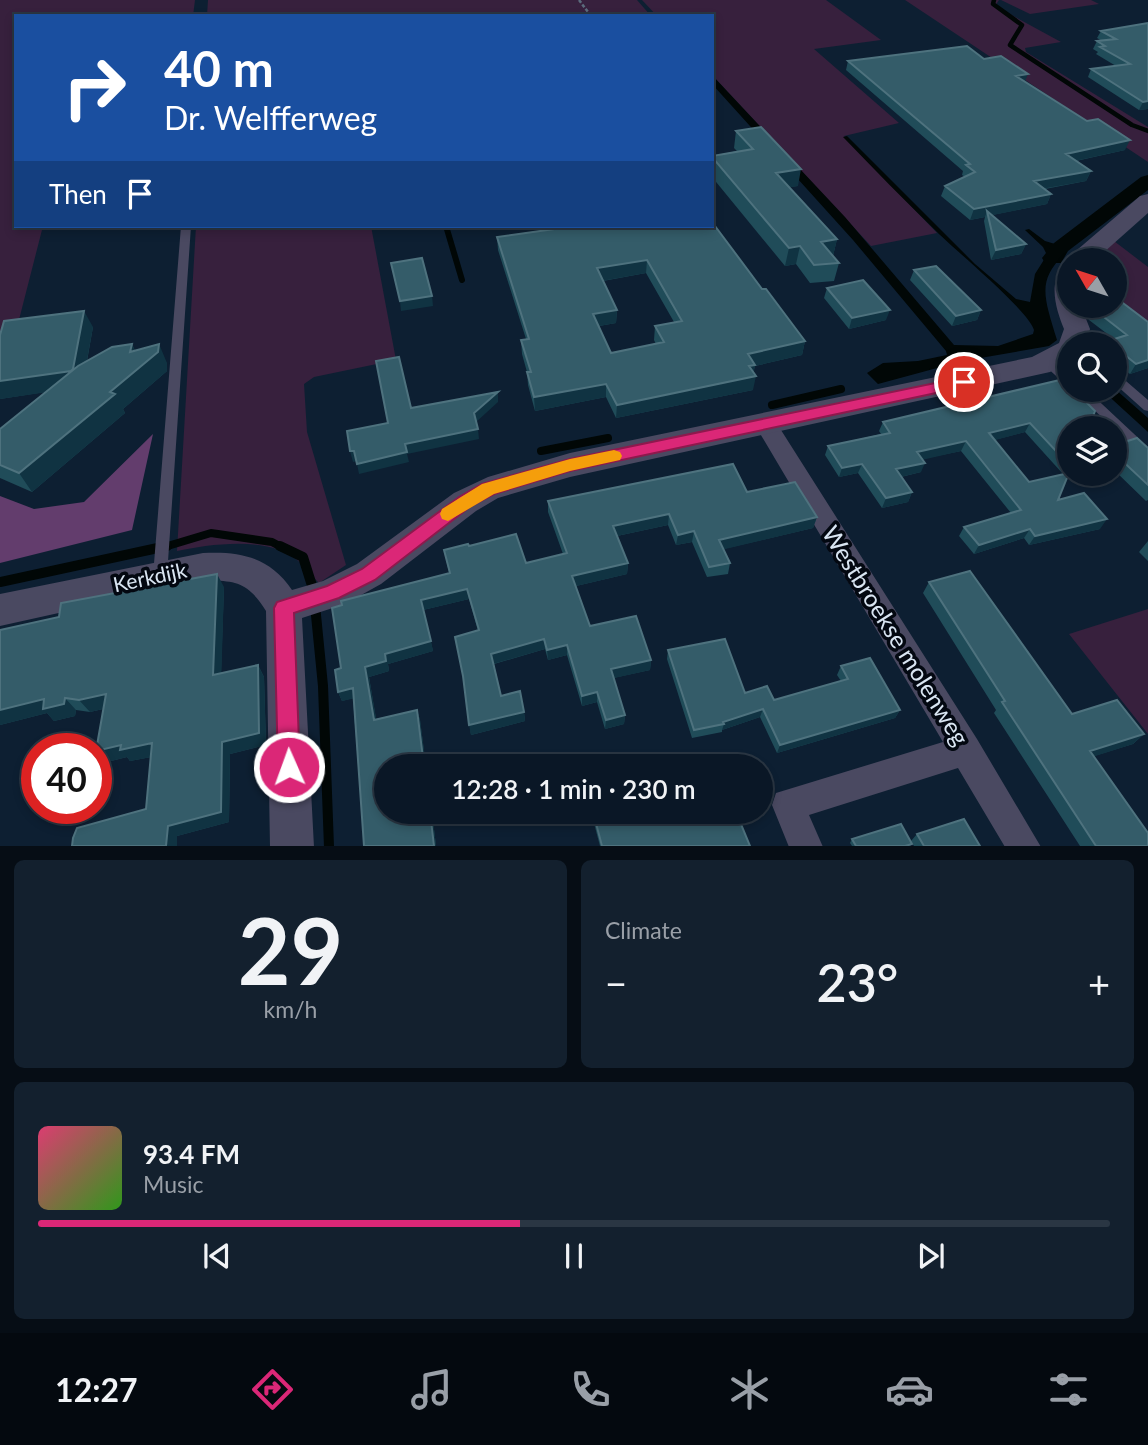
<!DOCTYPE html>
<meta charset="utf-8">
<style>
:root{--surface:#0a1726;--page:#13202e;--text:#f1f3f6;--muted:#999fa7;--line:#2a3643;--accent:#db2777}
body{margin:0;font-family:Lato,sans-serif;background:var(--page);color:var(--text);height:100vh;display:flex;flex-direction:column;font-size:26px;white-space:nowrap}
*{box-sizing:border-box;margin:0}
p{font-size:23px;color:var(--muted)}
.icon{flex:none;width:38px;height:38px;fill:none;stroke:currentColor;stroke-width:2;stroke-linecap:round;stroke-linejoin:round}
.map{position:relative;height:846px;overflow:hidden}
.side{display:flex;flex-direction:column;gap:14px;padding:14px;background:#060d15;flex:1}
.side>*{flex:none}
.guide{position:absolute;left:14px;top:14px;width:700px;height:214px;border-radius:0px;box-shadow:0 4px 10px #0003,0 0 0 2px var(--line);background:#1a4fa0;color:#fff;overflow:hidden}
.needle{width:46px;rotate:309deg}
.fabs{position:absolute;left:1057px;top:248px;display:grid;gap:14px}
.fabs a{display:grid;place-items:center;width:70px;height:70px;border-radius:50%;background:var(--surface);box-shadow:0 4px 10px #0003,0 0 0 2px var(--line);font-size:35px}
.speed{position:absolute;left:21px;top:733px;display:flex;gap:14px;font-size:35px;font-weight:700;text-align:center}
.speed>*{display:grid;place-content:center;width:91px;height:91px;border-radius:50%;background:var(--surface);box-shadow:0 4px 10px #0003,0 0 0 2px var(--line);line-height:1}
.speed .limit{border:10px solid #d22;background:#fff;color:#111}
.pin{position:absolute;display:grid;place-items:center;width:60px;height:60px;color:#fff;margin:-30px;border:4px solid #fff;border-radius:50%;box-shadow:0 2px 7px #0007}
.me{position:absolute;width:77px;margin:-38px;rotate:358deg;stroke-linejoin:round;filter:drop-shadow(0 0 5px #0008)}
.turn{display:flex;align-items:center;gap:24px;height:147px;padding:0 35px;font-size:32px}
.turn .icon{width:91px;height:91px;stroke-width:2.5}
.turn b{display:block;font-size:49px;line-height:60px}
.then{display:flex;align-items:center;height:66px;padding:0 35px;background:#0003;gap:14px;font-size:26px}
.big{font-size:52px;font-weight:600;line-height:1.1}
.side .widget{flex:1;display:flex;flex-direction:column;justify-content:center;gap:10px;min-width:0;padding:0 24px;border-radius:10px;background:var(--page)}
.side .dial{align-items:center;gap:0}
.dial b{font-size:91px;line-height:1}
.song{display:flex;align-items:center;gap:21px}
.cover{width:84px;height:84px;border-radius:10px;background:linear-gradient(135deg,hsl(340 70% 55%),hsl(110 70% 35%))}
.played{height:7px;border-radius:4px;background:linear-gradient(90deg,var(--accent) 45%,var(--line) 45%)}
.keys{display:flex;justify-content:space-around;direction:ltr}
.heat{display:flex;justify-content:space-between;align-items:center;font-size:38px;direction:ltr}
.side .tiles{flex:1;display:grid;gap:14px;grid-template-columns:1fr 1fr}
.widget:last-child{grid-column:span 2}
.trip{position:absolute;left:374px;top:754px;width:399px;height:70px;border-radius:35px;background:var(--surface);box-shadow:0 4px 10px #0003,0 0 0 2px var(--line);font-weight:600;line-height:70px;text-align:center}
.tabs{display:flex;height:112px;justify-content:space-around;align-items:center;background:#04090f;color:var(--muted)}
.tabs .icon{width:49px;height:49px}
.tabs .selected{color:var(--accent)}
.tabs b{font-size:32px;color:var(--text)}
.map>svg:first-child{display:block}
.green{fill:#37203d}
.forest{fill:#633d6d}
.water{fill:#010706}
.lines{fill:none;stroke-linecap:round;stroke-linejoin:round}
.stream-far3{stroke:#010706;stroke-width:4.5}
.stream-far2{stroke:#010706;stroke-width:6}
.stream-far1{stroke:#010706;stroke-width:8}
.stream{stroke:#010706;stroke-width:10}
.canal{fill:#010706;fill-rule:evenodd}
.path{stroke:#5b6b7c;stroke-width:2.5;stroke-dasharray:3.5 2;stroke-linecap:butt}
.service{fill:#4a4961;fill-rule:evenodd}
.minor{fill:#4a4961;fill-rule:evenodd}
.tertiary{fill:#4a4961;fill-rule:evenodd}
.wall{fill:#204c59;fill-rule:evenodd}
.shaded-wall{fill:#103342}
.building{fill:#345c69;stroke:#4e727e;stroke-width:2;fill-rule:evenodd}
.route{fill:#db2777;stroke:#8e194d;stroke-width:2}
.slow{fill:#f59e0b}
.labels{text-anchor:middle;stroke-width:7;stroke-linejoin:round;paint-order:stroke}
.street-label{font-size:21px;fill:#d9e5f2;stroke:#030811}
.near-street-label{font-size:24px;fill:#d9e5f2;stroke:#030811}
</style>
<div class="map">
<svg width="1148" height="847" viewBox="0 0 1148 847">
<rect width="100%" height="100%" fill="#0d1f32"/>
<path class="green" d="M0,0H195L193,16H16V226H43L0,394Z
M208,0H637L651,16H207Z
M642,0H826L881,40L814,49L899,123L844,136L937,233L871,246L712,75V16H657Z
M905,0H999L995,6L1061,42L1025,48L1026,52L1148,127V162Z
M1001,0H1091L1099,4L1030,14Z
M196,226H371L396,360L314,377L304,384L307,432L346,565L319,583C312,576 305,566 296,559C268,536 210,544 177,551Z
M1114,241L1148,267V334L1115,306V261H1093Z
M1148,609V734L1069,634Z"/>
<path class="forest" d="M153,434L132,530L0,563V496L34,509L84,502Z"/>
<path class="water" d="M712,75L845,217L954,345L998,346L1033,334L1034,330C1028,310 956,251 937,232C905,201 874,169 843,137L847,136L975,264L1016,299L1030,302L1035,274L1047,255L1043,247L1025,230L1029,229L1045,241L1055,244L1073,231L1081,237C1037,278 1040,285 1057,340L1049,346L963,361L878,384L867,373L883,363L918,361L947,355L946,351L853,240L712,84Z
M1115,389L1148,418V432L1102,390Z"/>
<g class="lines">
<path class="stream-far3" d="M994,0L993,4L1022,25L1010,45L1132,125L1148,131"/>
<path class="stream-far2" d="M446,226L462,280"/>
<path class="stream-far1" d="M772,405L841,389
M541,451L608,438
M161,548L211,533L272,542L283,548"/>
<path class="stream" d="M280,546L303,557L314,592
M0,582L167,546
M315,605L323,686L329,847"/>
<path class="canal" d="M1148,175V190L1068,251L1061,263H1045L1042,258L1054,243L1141,177Z"/>
<path class="path" d="M579,0L591,16"/>
<path class="service" d="M181,226H191L167,576L165,580L160,582L155,580L153,576Z
M1048,358L1052,359L1069,375V385L1065,384L1044,365L1042,362L1044,359Z
M1115,374L1119,375L1148,400V411L1144,410L1115,384Z
M1073,390H1087L1148,447V459L1144,457Z"/>
<path class="minor" d="M766,417L774,419L977,739L1041,847H1005L958,768L809,815L823,847H789L772,805L776,793L943,742L755,425L758,419Z"/>
<path class="tertiary" d="M1148,194V213L1094,261H1069V264L1067,261L1070,256L1140,196Z
M1069,269V306H1081L1090,329L1086,345H1069V361L1050,372L570,477L498,498L476,511L381,584L345,604L302,618L314,847H270L266,611C248,582 235,580 203,581L0,626V594L203,553C240,551 270,557 292,590L323,581L357,564L454,493L488,477L570,453L1032,357L1059,343L1064,329C1057,312 1049,287 1060,271Z"/>
</g>
<path class="wall" d="M1148,23V109L1139,110L1088,77L1091,69L1116,66L1096,54L1098,52L1093,49L1097,41H1102L1097,38L1101,31Z
M984,59L1025,82L1125,150L1076,161L1091,171L1086,181L1045,189L1051,194L1047,204L992,215L1026,244L1021,254L991,260L984,221L985,217L970,220L941,196L945,186L965,177L962,175L963,171L846,70L848,61Z
M736,131L798,186L789,187L837,239L833,256L839,263L834,281L810,283L796,264L785,266L712,177V156L737,151L734,148Z
M571,226H712L805,341L802,355L755,366L753,373V390L616,418L606,397L535,411L528,385L527,372L522,354L521,340L526,339L498,250L497,237ZM646,273L674,322L655,326L654,340L656,344L611,353L599,326L616,323L617,310L603,281Z
M914,270L981,310L977,320L952,326L910,280Z
M827,288L886,320L849,329L824,298Z
M1087,306H1115L1148,322V368L1130,374L1115,362V345H1105L1108,341L1114,339L1089,320L1085,309Z
M93,327L87,361L132,344L135,351L167,363V371L123,409L125,413L32,492L0,478V429L45,392L0,399V335Z
M1090,399L1069,429V471L1058,500L1100,529L1029,545L1024,538L974,554L959,536L964,527L1011,513L961,451L922,459L921,472L901,477L912,492L908,502L882,508L858,473L839,477L825,455L828,446L881,434L879,431L883,422ZM1025,432L1063,474L1029,482L994,440Z
M1115,445L1148,448V500L1146,501L1115,471Z
M733,464L747,492L795,482L817,517L813,528L723,549L730,563L728,574L707,577L692,542L676,545L668,525L617,536L628,563L627,574L576,586L590,626L636,616L651,660L650,670L613,678L625,715L624,724L605,729L597,702L582,706L567,655L548,660L545,649L494,664L501,696L520,691L524,712L525,721L471,735L463,678L455,637L478,631L469,599L423,610L433,651L388,664L389,671L369,677L376,719L417,710L420,720L426,766H387V812H432L436,846H364L353,698L342,701L338,692L335,670L341,668L332,608L342,605L341,601L449,573L444,550L468,544L469,546L516,534L526,563L563,554L548,512V501Z
M1148,541V561L1139,552Z
M929,582L1072,714L1144,734L1133,744L1094,756L1148,846H1080L994,713L996,710L923,593Z
M224,587L221,673L258,665L264,677L266,745L230,754L229,822L177,836L146,809L151,757L130,761L127,757L107,762L96,751L103,709L90,712L76,710L75,716L54,721L47,713L0,725V630Z
M668,650L745,693L774,700L841,681L837,675L841,666L900,710L895,718L777,753L760,717L722,730V732L692,738L667,659Z
M591,812H736L750,846H600Z
M917,834L980,846H914L911,841Z
M852,839L912,844L910,846H852L850,843Z"/>
<path class="shaded-wall" d="M1028,74L1024,84L1016,76Z
M1148,101V109L1139,110L1143,102Z
M1130,140L1125,150L1061,164L1066,154Z
M801,169L798,186L773,190L776,173Z
M1091,171L1086,181L1030,191L1034,181Z
M1051,194L1047,204L988,216L987,211L985,217L970,220L974,209Z
M837,239L833,256L821,242Z
M1026,244L1021,254L991,260L996,250Z
M800,246L796,264L785,266L789,248Z
M647,260L646,273L596,282L597,268Z
M432,296L433,306L401,311L400,301Z
M617,310L616,323L593,327V314Z
M890,310L886,320L849,329L852,318Z
M981,310L977,320L952,326L956,316Z
M84,311L93,327L82,387L0,399V381Z
M805,341L802,355L755,366L753,377L756,376L753,390L616,418L617,405L748,354Z
M132,344L141,363L159,344L167,363V371L123,409L125,413L32,492L19,473L110,392L130,352Z
M1148,360V368L1130,374L1136,364Z
M606,384V397L535,411L534,397Z
M498,392V402L475,423L474,413Z
M1030,423L1025,432L984,443L989,433Z
M478,429L479,439L407,454L409,462L359,474L357,464L405,444Z
M966,441L961,451L913,462L917,452Z
M350,451H354L357,461L353,462Z
M925,463L921,472L892,479L896,469Z
M862,464L858,473L839,477L842,468Z
M912,492L908,502L882,508L886,498Z
M669,514L668,525L612,537L613,526Z
M817,517L813,528L717,551L719,540Z
M1107,519L1100,529L1029,545L1035,536Z
M1030,529L1024,538L974,554L979,545Z
M694,531L692,542L676,545L678,535Z
M628,563L627,574L572,587V576Z
M217,574L224,587L221,687L213,675Z
M467,589L469,599L423,610L421,600Z
M544,639L545,649L493,664L491,654Z
M431,641L433,651L388,664L389,671L369,677L378,729L374,720L365,667L385,654Z
M567,645V655L548,660L547,650Z
M651,660L650,670L610,679L611,669Z
M258,665L264,677L266,745L230,754L229,822L177,836V846H166L168,826L222,742Z
M353,688L356,698L342,701L338,692Z
M597,692V702L582,706V696Z
M106,694L116,706L90,712L79,700Z
M65,698L76,710L75,716L54,721L47,713L0,725V710L44,699Z
M763,709L760,717L722,730L724,724L723,722Z
M417,710L420,720L426,766H424Z
M900,710L895,718L777,753L780,745Z
M524,712L525,721L471,735L469,725Z
M625,715L624,724L605,729L606,720Z
M1144,734L1133,744L1080,761L1090,751Z
M152,743L162,755L130,761L127,757L107,762L96,751L121,745Z
M430,812H432L436,846H434Z"/>
<path class="building" d="M1148,23V101L1143,102L1091,69L1130,64L1100,47L1105,46L1097,41L1116,39L1101,31Z
M967,46L984,59L1001,56L1028,74L1016,76L1087,121L1098,119L1130,140L1066,154L1091,171L1034,181L1051,194L974,209L945,186L975,172L966,165L970,164L848,61Z
M761,127L801,169L776,173L837,239L821,242L839,263L814,265L800,246L789,248L712,157V156L753,149L736,131Z
M987,211L1026,244L996,250Z
M712,222L762,289H766L805,341L748,354L755,365L749,366L756,376L617,405L606,384L534,397L527,372H531L521,340L529,339L497,237L576,226H712ZM647,260L682,321L655,326L664,342L611,353L593,314L617,310L597,268Z
M422,258L432,296L400,301L391,263Z
M936,266L981,310L956,316L914,270Z
M863,280L890,310L852,318L827,288Z
M1115,297L1148,322V360L1136,364L1115,347V345H1112L1108,341L1127,335L1095,310L1093,306H1115Z
M84,311L73,369L71,371L0,381V335L4,321Z
M132,344L130,352L159,344L158,352L110,392L115,394L19,473L0,465V429L78,366L112,347Z
M399,357L411,408L498,392L474,413L478,429L405,444L407,452L357,464L354,451H350L347,431L388,423L376,361Z
M1068,378L1069,390H1081L1090,399L1084,400L1095,411L1088,429H1069V465L1030,423L989,433L1029,482L1069,473L1058,500L1084,493L1107,519L1035,536L1030,529L979,545L964,527L1021,510L966,441L917,452L925,463L896,469L912,492L886,498L862,464L842,468L828,446L890,433L883,422Z
M1137,438L1148,448V485L1115,454V445Z
M733,464L747,492L795,482L817,517L719,540L730,563L709,567L694,531L678,535L669,514L613,526L628,563L572,576L590,626L636,616L651,660L611,669L625,715L606,720L597,692L582,696L567,645L547,650L544,639L491,654L501,696L520,691L524,712L469,725L463,676L455,637L479,630L467,589L421,600L431,641L385,654L386,661L365,667L374,720L417,710L424,766H387V812H430L434,846H364L353,688L338,692L335,670L341,668L332,608L342,605L341,601L450,573L444,550L468,544L469,546L516,534L526,563L567,553L548,501Z
M970,571L1072,714L1117,700L1144,734L1090,751L1148,833V846H1096L1002,702L1005,701L929,582Z
M217,574L213,675L258,665L259,733L222,742L221,812L168,826L166,846H72L73,838L77,828L146,809L152,743L120,750L121,745L96,751L106,694L79,700L65,698L64,704L43,709L44,699L0,710V630L59,617L61,603Z
M725,639L745,693L767,686L774,700L848,679L841,666L870,658L900,710L780,745L763,709L723,722L724,724L694,730L668,650Z
M687,756L691,766H650Z
M593,812H736L750,846H602Z
M964,819L980,846H924L917,834Z
M901,824L912,844L905,846H856L852,839Z"/>
<path class="route" d="M964,377L971,382L969,386L570,471L494,494L471,506L375,580L339,598L294,613L300,767L297,775L289,778L281,775L278,767L274,608L277,602L327,586L362,569L459,497L482,484L570,459Z"/>
<path class="slow" d="M614,450L620,452L622,456L620,460L570,471L494,494L448,521L442,519L440,514L442,509L482,484L570,459Z"/>
<g class="labels">
<g class="street-label">
<text transform="translate(150 578) rotate(-12)" y="7">Kerkdijk</text>
</g>
<g class="near-street-label">
<text transform="translate(895 636) rotate(58)" y="8">Westbroekse molenweg</text>
</g>
</g>
</svg>
<div class="fabs">
<a><svg class="needle" viewBox="-14 -14 28 28"><path d="M0-13l5 13h-10z" fill="#e53935"/><path d="M0 13l5-13h-10z" fill="#999fa7"/></svg></a>
<a><svg class="icon" aria-label="search" viewBox="0 0 24 24"><circle cx="10" cy="10" r="6"/><path d="M15 15l6 6"/></svg></a>
<a><svg class="icon" aria-label="layers" viewBox="0 0 24 24"><path d="M12 4l9 5-9 5-9-5zM3 14l9 5 9-5"/></svg></a>
</div>
<div class="speed"><div class="limit">40</div></div>
<div class="pin" style="left:964px;top:382px;background:#d93025"><svg class="icon" aria-label="arrive" viewBox="0 0 24 24"><path d="M6 21V4h12l-3 4 3 4H6"/></svg></div>
<svg class="me" style="left:289px;top:767px" viewBox="-20 -20 40 40"><circle r="17" fill="#db2777" stroke="#fff" stroke-width="3"/><path d="M0-11L8 9 0 5-8 9z" fill="#fff"/></svg>
<div class="trip">12:28 · 1 min · 230 m</div>
<div class="guide">
<div class="turn"><svg class="icon" aria-label="right" viewBox="0 0 24 24"><path d="M7 20v-9h11M14 6l5 5-5 5"/></svg><div><b>40 m</b>Dr. Welfferweg</div></div>
<div class="then">Then<svg class="icon" aria-label="arrive" viewBox="0 0 24 24"><path d="M6 21V4h12l-3 4 3 4H6"/></svg></div>
</div>
</div>
<section class="side">
<div class="tiles">
<div class="widget dial"><b>29</b><p>km/h</p></div>
<div class="widget"><p>Climate</p>
<div class="heat"><a>−</a><b class="big">23°</b><a>+</a></div>
</div>
<div class="widget">
<div class="song"><i class="cover"></i><div><b>93.4 FM</b><p>Music</p></div></div>
<div class="played"></div>
<div class="keys"><svg class="icon" aria-label="previous" viewBox="0 0 24 24"><path d="M18 5L8 12l10 7zM5 5v14"/></svg><svg class="icon" aria-label="pause" viewBox="0 0 24 24"><path d="M8 5v14M16 5v14"/></svg><svg class="icon" aria-label="next" viewBox="0 0 24 24"><path d="M6 5l10 7-10 7zM19 5v14"/></svg></div>
</div>
</div>
</section>
<nav class="tabs">
<b>12:27</b>
<svg class="icon selected" aria-label="directions" viewBox="0 0 24 24"><path d="M12 3l9 9-9 9-9-9zM9 14v-3h6M13 9l2 2-2 2"/></svg>
<svg class="icon" aria-label="music" viewBox="0 0 24 24"><path d="M9 18V5l10-2v13"/><circle cx="6" cy="18" r="3"/><circle cx="16" cy="16" r="3"/></svg>
<svg class="icon" aria-label="phone" viewBox="0 0 24 24"><path d="M5 4h4l2 5-3 2q2 4 5 5l2-3 5 2v4C11 20 4 13 5 4z"/></svg>
<svg class="icon" aria-label="climate" viewBox="0 0 24 24"><path d="M12 3v18M4 7l16 10M4 17L20 7"/></svg>
<svg class="icon" aria-label="car" viewBox="0 0 24 24"><path d="M5 17H2v-5l4-1 3-4h7l3 4 3 1v5h-3M9 17h6M6 11h13"/><circle cx="7" cy="17" r="2"/><circle cx="17" cy="17" r="2"/></svg>
<svg class="icon" aria-label="filters" viewBox="0 0 24 24"><path d="M4 7h16M4 17h16"/><circle cx="9" cy="7" r="2"/><circle cx="15" cy="17" r="2"/></svg>
</nav>
